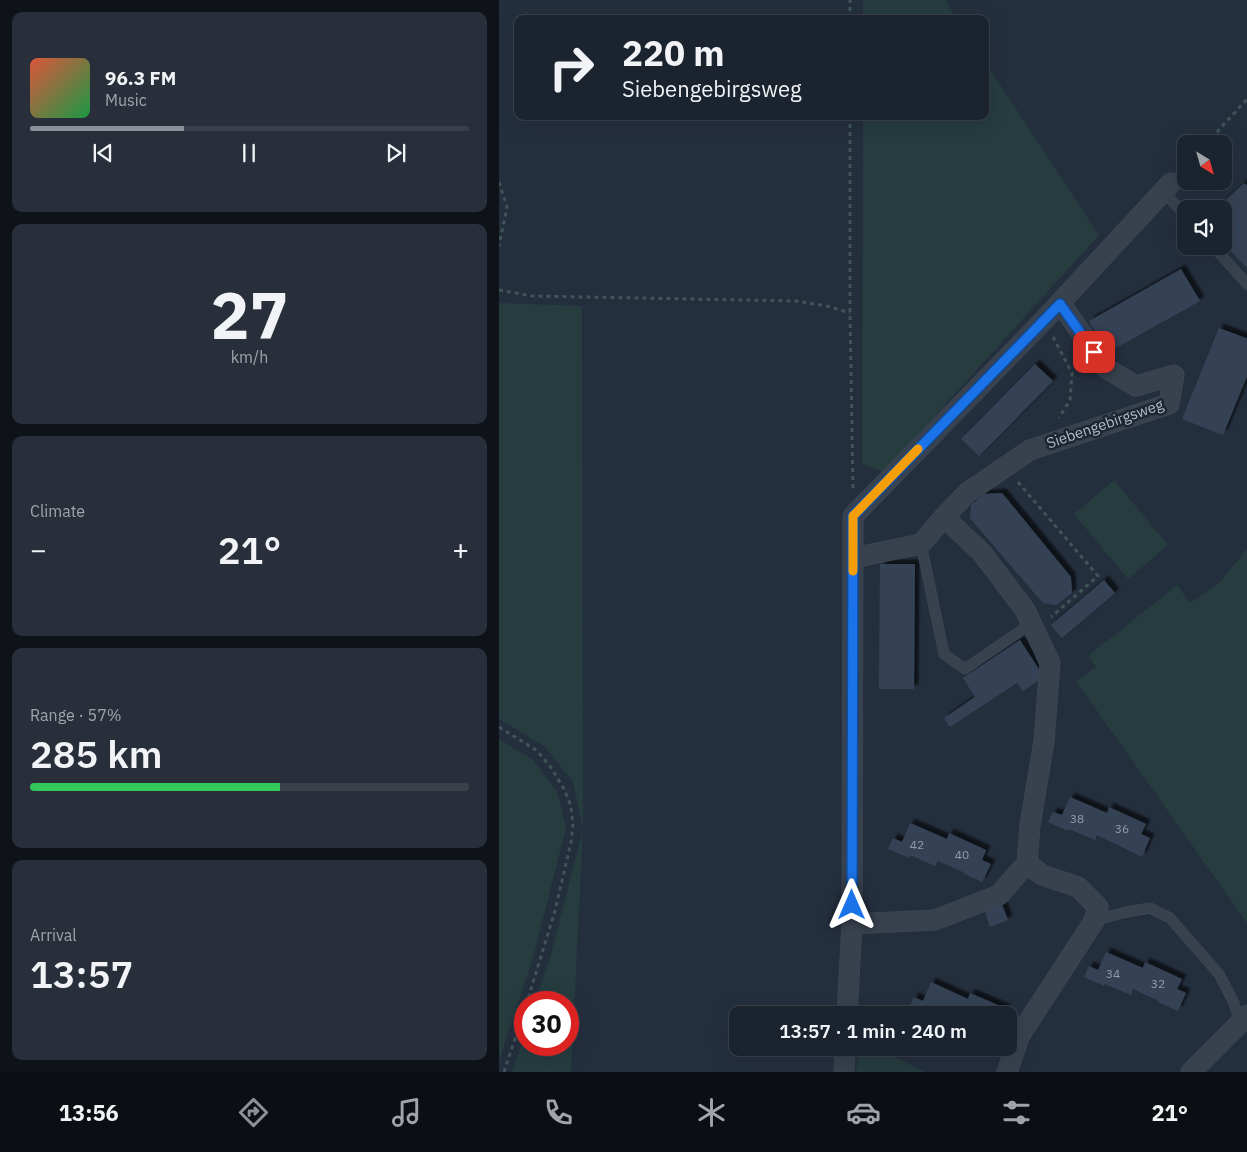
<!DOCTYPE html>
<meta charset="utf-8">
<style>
:root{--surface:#1b232e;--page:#282f3a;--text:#f1f3f6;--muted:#a0a4aa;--line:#39404a;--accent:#8c9099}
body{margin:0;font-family:"IBM Plex Sans",sans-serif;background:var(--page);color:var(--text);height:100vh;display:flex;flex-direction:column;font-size:19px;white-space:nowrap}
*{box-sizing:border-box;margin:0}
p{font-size:16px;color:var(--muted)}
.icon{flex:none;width:28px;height:28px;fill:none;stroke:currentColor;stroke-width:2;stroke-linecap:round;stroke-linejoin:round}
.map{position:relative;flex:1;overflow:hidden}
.sheet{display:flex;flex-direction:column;gap:12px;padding:12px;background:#0f1319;width:499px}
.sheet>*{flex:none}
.guide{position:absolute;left:15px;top:15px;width:475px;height:105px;border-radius:10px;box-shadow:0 5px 20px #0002,0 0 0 1px var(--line);background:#1b232e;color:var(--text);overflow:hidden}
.needle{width:32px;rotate:143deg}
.controls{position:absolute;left:678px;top:135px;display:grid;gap:10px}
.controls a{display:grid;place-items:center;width:55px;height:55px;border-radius:10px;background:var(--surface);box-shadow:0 5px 20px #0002,0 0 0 1px var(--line);font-size:25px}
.speed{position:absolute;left:15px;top:991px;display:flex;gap:10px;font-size:25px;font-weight:700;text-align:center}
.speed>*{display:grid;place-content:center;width:65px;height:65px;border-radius:50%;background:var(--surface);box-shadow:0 5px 20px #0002,0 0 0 1px var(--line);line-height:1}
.speed .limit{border:8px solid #d22;background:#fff;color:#111}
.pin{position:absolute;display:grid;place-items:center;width:42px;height:42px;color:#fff;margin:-21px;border-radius:10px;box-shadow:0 2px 8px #0006}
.me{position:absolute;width:55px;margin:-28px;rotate:0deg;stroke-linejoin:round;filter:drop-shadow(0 0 4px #0008)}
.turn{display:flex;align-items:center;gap:18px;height:105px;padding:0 25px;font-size:22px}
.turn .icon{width:65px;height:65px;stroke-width:2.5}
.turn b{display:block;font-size:35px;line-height:42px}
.big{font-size:38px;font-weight:600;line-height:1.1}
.sheet .tile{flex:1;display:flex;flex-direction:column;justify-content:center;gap:8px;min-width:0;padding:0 18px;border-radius:10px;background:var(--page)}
.sheet .dial{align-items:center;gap:0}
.dial b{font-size:65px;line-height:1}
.song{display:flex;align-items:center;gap:15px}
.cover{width:60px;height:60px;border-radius:8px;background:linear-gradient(135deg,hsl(10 70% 55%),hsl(140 70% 35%))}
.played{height:5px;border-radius:2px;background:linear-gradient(90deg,var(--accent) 35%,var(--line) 35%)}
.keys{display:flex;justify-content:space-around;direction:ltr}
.heat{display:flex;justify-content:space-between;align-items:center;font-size:28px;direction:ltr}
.charge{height:8px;border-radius:4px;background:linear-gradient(90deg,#34c759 57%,var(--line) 0)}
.trip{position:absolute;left:230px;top:1006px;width:288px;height:50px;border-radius:10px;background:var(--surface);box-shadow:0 5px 20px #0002,0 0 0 1px var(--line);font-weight:600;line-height:50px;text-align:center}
.dock{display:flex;height:80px;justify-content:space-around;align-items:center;background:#0b0e12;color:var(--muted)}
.dock .icon{width:35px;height:35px}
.dock .active{color:var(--accent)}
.dock b{font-size:22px;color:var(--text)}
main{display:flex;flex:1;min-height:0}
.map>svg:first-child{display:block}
.green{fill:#263c3f}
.building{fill:#364354;filter:url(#shadow)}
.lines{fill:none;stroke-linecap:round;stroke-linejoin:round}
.service-casing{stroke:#414a57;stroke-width:11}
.minor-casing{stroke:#414a57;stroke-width:21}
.path{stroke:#3f5557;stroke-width:3;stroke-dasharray:4 4;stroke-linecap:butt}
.service{stroke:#38414e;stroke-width:10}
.minor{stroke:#38414e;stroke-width:20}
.route-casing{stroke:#114b97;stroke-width:12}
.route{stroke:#1a73e8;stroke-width:9}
.slow{stroke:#f59e0b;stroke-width:9}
.labels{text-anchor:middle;stroke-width:5;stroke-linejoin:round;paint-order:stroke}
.number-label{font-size:12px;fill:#929caa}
.street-label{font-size:15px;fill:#b4bcc9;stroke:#1d2633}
</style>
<main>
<section class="sheet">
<div class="tile">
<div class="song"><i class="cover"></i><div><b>96.3 FM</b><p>Music</p></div></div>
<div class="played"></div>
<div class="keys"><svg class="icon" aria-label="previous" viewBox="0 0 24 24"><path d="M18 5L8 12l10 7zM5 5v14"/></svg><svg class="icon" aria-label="pause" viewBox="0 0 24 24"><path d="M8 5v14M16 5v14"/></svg><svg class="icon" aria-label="next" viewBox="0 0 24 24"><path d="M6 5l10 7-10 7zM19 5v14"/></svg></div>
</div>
<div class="tile dial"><b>27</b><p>km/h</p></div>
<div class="tile"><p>Climate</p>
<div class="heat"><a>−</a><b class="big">21°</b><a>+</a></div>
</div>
<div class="tile"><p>Range · 57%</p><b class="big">285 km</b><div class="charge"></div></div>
<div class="tile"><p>Arrival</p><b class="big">13:57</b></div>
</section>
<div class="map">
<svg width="749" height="1072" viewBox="0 0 749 1072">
<defs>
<filter id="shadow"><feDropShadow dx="4.5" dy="-4.5" stdDeviation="1" flood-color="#0009"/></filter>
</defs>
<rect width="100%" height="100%" fill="#242f3e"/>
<path class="green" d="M364,0H446L458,19H364Z
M486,62L600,235L385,472L363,464L364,116H486Z
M0,303L83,306L84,829L72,1072H13L26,1032V1045H69V1002H36L51,958L84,829L74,782L46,747L0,719Z
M615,480L669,545L629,579L575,514Z
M748,549H749L748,923L577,681L597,667L589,656L678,585L691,603L719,584Z
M0,739L34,760L58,791L67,828L34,958L0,1061Z
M360,1048H377L427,1072H357Z"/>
<path class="building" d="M745,183L749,186V269L724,243V209H717Z
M682,269L701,301L608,353L590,321Z
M720,328L749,339V374L724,435L683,419Z
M536,364L554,381L480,456L462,439Z
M503,493L572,577L573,593L557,605L544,603L471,518L472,505L485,494Z
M381,564H416L415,689H380Z
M605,580L616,593L563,638L552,625Z
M521,640L545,677L524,691L518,683L451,727L445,718L476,697L464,678Z
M571,797L608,813L610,807L647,824L642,834L651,838L643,857L598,835L596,840L570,829L569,831L549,822L554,812L563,815Z
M411,823L448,839L450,833L487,850L483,860L492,864L483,882L464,873V872L439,861L436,866L411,855L410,858L389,849L394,838L403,842Z
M501,899L509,920L491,927L484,906Z
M607,952L644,968L646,962L683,979L678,989L687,993L679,1011L659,1002L660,1001L634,989L632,995L606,984L605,986L585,977L590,966L599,970Z
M432,982L469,999L471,993L508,1009L505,1015H426L410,1008L415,997L424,1001Z"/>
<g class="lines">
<defs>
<path id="service" d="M664,191L686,215
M714,246L749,285
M422,544L445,654L466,669L533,623
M595,921L623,913L651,908L671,918L720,974L735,1003L741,1023"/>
<path id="minor" d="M445,517L468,493L531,450L670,404L675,375L637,386L607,368L561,303
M354,558L422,544L445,517L483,553L526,610L551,663L545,741L531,825L528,863L543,875L579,887L599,907L595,921L521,1035L508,1072
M353,924L436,920L500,895L528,863
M348,1015L353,924L354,516L545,320L672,183
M345,1072L346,1048
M692,1072L749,1015"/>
</defs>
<use href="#service" class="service-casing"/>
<use href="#minor" class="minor-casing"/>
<path class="path" d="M351,19V0
M351,116V313L354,488
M707,144L749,98
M0,182L8,207L0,246
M0,290L33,296L297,301L328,306L351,313
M554,337L573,373L571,400L560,418
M519,482L599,576L552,617
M0,727L37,750L51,766L65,789L72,806L74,826L72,842L56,911L28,1002
M5,1072L26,1008"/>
<use href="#service" class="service"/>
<use href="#minor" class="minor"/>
</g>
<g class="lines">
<defs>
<path id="route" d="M353,905L354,516L561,304L595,352"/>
</defs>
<use href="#route" class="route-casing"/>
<use href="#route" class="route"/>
<path class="slow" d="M354,571V516L419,449"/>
</g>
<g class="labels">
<g class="number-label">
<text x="578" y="823">38</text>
<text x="623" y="833">36</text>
<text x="418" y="849">42</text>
<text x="463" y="859">40</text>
<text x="614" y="978">34</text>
<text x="659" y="988">32</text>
</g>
<g class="street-label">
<text transform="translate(606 424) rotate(-19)" y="5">Siebengebirgsweg</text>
</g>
</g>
</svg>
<div class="controls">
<a><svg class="needle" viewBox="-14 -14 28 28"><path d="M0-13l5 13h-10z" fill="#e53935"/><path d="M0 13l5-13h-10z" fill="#a0a4aa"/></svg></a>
<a><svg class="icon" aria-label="sound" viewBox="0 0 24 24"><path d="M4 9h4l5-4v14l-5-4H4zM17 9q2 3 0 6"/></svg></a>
</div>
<div class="speed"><div class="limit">30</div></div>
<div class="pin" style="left:595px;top:352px;background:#d93025"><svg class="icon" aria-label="arrive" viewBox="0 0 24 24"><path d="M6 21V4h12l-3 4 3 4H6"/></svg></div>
<svg class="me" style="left:353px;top:905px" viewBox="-20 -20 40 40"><path d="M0-17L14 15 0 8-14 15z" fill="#1a73e8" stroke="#fff" stroke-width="4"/></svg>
<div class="trip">13:57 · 1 min · 240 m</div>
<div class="guide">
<div class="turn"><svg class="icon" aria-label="right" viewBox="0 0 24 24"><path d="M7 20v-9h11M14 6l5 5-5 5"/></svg><div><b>220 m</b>Siebengebirgsweg</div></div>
</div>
</div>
</main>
<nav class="dock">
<b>13:56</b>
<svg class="icon active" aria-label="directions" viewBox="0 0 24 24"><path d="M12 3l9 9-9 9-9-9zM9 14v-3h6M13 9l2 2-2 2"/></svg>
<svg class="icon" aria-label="music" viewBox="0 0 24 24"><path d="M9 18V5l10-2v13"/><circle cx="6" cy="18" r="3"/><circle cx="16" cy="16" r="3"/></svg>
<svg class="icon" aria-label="phone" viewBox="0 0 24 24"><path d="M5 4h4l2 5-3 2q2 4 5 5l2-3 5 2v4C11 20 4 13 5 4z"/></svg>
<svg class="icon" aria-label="climate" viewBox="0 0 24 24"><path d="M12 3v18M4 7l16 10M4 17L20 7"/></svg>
<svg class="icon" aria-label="car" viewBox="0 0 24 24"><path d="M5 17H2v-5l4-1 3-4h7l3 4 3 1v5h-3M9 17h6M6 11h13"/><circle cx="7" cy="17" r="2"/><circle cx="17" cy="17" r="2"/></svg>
<svg class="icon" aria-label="filters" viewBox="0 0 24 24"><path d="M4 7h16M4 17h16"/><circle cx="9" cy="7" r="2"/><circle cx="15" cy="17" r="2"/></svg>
<b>21°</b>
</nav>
